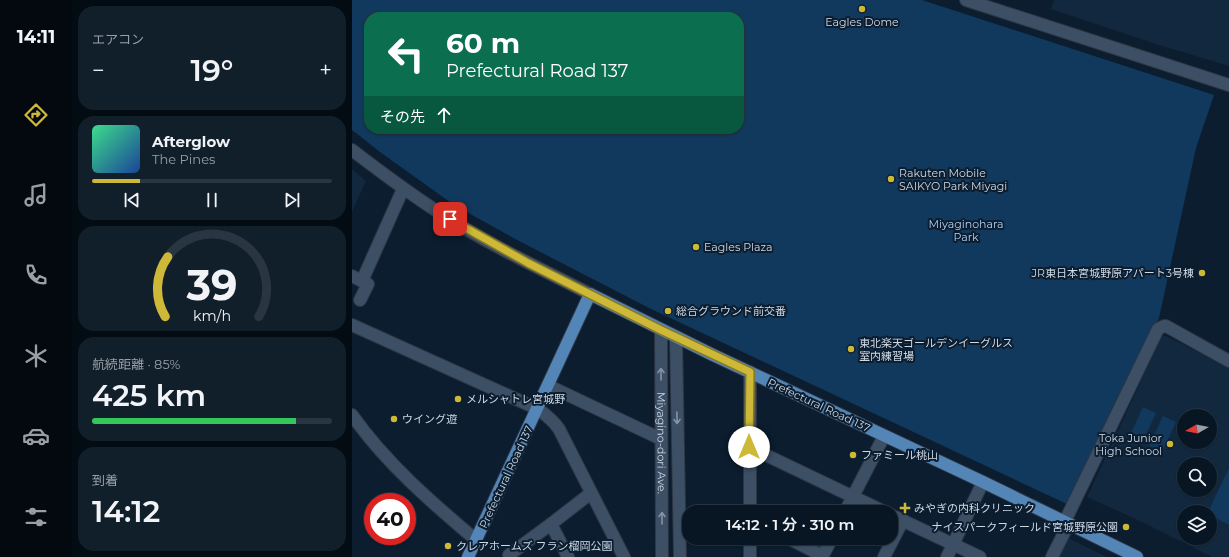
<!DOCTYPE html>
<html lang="ja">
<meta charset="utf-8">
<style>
:root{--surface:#081623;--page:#111f2b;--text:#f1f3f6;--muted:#989fa6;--line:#293541;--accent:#ceb838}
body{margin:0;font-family:Montserrat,"Noto Sans JP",sans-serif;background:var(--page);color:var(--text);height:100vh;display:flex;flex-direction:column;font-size:15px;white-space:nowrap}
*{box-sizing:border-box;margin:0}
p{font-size:13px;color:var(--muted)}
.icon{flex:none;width:22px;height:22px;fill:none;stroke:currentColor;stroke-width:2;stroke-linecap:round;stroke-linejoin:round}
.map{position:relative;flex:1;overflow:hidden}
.drawer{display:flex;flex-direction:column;gap:6px;padding:6px;background:#040c13;width:280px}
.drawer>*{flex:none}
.top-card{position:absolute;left:12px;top:12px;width:380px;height:122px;border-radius:16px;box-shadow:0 1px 3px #0004,0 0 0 1px var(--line);background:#0b6e4f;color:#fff;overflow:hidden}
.needle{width:26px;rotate:261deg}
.buttons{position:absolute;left:825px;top:409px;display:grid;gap:8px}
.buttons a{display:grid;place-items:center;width:40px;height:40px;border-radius:50%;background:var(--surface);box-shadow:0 1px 3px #0004,0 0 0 1px var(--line);font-size:20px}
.speed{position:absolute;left:12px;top:493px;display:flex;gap:8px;font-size:20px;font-weight:700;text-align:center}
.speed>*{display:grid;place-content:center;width:52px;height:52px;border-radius:50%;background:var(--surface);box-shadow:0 1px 3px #0004,0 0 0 1px var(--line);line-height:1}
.speed .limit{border:6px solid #d22;background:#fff;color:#111}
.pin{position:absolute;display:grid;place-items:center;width:34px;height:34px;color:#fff;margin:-17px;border-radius:8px;box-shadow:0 2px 6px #0006}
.me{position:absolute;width:44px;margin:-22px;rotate:0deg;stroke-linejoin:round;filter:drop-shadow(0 0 3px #0008)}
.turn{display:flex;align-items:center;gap:14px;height:84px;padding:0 16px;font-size:18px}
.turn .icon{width:52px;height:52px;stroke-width:2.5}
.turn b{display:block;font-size:28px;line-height:34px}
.then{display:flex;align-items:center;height:38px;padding:0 16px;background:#0003;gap:8px;font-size:15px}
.big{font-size:30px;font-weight:600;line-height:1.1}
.drawer .tile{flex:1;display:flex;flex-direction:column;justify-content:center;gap:6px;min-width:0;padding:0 14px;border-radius:16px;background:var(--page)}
.drawer .dial{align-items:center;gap:0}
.dial svg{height:104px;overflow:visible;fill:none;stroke:var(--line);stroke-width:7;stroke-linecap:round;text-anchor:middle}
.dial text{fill:var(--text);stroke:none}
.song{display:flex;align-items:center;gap:12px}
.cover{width:48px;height:48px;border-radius:6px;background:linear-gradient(135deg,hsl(150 70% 55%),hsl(220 70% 35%))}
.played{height:4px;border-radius:2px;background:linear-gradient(90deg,var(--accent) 20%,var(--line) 20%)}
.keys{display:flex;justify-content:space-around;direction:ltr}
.heat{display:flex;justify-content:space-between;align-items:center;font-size:22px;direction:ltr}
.charge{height:6px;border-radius:3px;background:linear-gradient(90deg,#34c759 85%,var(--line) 0)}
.trip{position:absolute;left:330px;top:505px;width:216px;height:40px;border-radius:16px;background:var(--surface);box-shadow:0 1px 3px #0004,0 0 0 1px var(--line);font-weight:600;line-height:40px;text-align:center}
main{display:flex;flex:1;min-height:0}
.tabs{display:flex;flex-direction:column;width:72px;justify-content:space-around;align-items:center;background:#03090e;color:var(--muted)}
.tabs .icon{width:28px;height:28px}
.tabs .current{color:var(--accent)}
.tabs b{font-size:18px;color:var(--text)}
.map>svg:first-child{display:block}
.built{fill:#11283e;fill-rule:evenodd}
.green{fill:#10395d;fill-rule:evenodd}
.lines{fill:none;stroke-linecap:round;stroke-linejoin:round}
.minor-casing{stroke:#2d3544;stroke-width:14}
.major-casing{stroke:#2d3544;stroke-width:14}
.minor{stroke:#3c4f64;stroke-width:12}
.major{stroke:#5385b7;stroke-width:12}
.oneway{stroke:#8594a5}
.route-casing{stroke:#867824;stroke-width:10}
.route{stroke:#ceb838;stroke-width:7}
.poi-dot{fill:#ceb838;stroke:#0b1d2f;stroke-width:1.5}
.labels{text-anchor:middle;stroke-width:4;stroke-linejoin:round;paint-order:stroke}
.poi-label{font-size:11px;fill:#ced9e6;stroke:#0b1d2f;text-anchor:start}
.park-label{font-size:11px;fill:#b0d1f4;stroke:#0b1d2f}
.street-label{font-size:11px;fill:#ced9e6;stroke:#0b1d2f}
</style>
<main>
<nav class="tabs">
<b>14:11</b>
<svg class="icon current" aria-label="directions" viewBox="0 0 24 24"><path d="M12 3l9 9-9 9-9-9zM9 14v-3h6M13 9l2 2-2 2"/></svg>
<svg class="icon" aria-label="music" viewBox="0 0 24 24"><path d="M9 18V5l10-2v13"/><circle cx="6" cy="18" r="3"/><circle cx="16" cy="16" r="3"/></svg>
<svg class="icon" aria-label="phone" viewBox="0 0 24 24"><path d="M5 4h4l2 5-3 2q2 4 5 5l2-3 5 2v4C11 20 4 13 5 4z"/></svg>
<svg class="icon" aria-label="climate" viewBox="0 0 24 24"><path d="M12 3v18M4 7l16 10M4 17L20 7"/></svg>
<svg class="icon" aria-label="car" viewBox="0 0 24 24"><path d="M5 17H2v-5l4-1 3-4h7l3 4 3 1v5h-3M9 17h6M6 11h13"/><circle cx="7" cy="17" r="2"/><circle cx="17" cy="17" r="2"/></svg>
<svg class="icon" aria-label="filters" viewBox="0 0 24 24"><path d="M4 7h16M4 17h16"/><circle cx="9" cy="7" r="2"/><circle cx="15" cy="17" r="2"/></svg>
</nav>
<section class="drawer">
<div class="tile"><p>エアコン</p>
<div class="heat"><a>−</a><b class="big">19°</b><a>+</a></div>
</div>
<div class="tile">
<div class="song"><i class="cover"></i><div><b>Afterglow</b><p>The Pines</p></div></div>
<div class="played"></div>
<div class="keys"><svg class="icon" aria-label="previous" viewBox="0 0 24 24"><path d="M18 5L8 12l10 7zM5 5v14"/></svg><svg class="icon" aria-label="pause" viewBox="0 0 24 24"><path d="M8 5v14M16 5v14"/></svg><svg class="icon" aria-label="next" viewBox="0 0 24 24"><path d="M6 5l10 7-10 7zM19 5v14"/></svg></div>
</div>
<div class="tile dial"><svg viewBox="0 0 100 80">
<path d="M14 69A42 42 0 1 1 86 69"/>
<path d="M14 69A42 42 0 0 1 16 23" stroke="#ceb838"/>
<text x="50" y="56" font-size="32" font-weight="700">39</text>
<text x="50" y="72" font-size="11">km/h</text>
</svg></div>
<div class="tile"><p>航続距離 · 85%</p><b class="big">425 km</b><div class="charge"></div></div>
<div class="tile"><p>到着</p><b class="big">14:12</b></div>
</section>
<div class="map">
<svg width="877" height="557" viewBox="0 0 877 557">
<rect width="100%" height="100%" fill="#0b1d2f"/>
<path class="built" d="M702,0H877V66L807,45L699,9Z
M0,169L14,181L0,212Z
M810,336H814L877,367V557H860L788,521L735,497ZM832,416H858V442H832ZM832,464H858V490H832ZM832,512H858V538H832Z
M716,538L755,557H707Z"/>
<path class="green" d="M0,0H570L862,95L844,148L807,318L717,505L299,309L167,241L102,205L28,152L0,130ZM17,17H387V129H17Z
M791,407L804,413L790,443L777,437Z
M811,416L824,422L810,452L797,446Z
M877,468V525L858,515V512H856Z"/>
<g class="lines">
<defs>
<g id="minor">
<path d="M614,0L877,85"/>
<path d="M0,150C30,173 59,195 91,215C138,245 189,269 238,294"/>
<path d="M0,276L16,284L8,300"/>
<path d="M10,281L51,189"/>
<path d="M0,325L186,409C194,415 201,420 207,429L272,557"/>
<path id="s1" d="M309,330L310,557"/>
<path d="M324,337L328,557"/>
<path d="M398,372V512"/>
<path d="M197,386L309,439"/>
<path d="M0,415C34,463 79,502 124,540"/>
<path d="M397,447L533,512"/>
<path d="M493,512L532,436"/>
<path d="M539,515L628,557"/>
<path d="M713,521L806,329L812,326H814L877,361"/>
<path d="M199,524L216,557"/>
<path d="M398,538V557"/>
<path d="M436,538L471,556"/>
<path d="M158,557L157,555L199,524L239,493"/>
<path d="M470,557L480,538"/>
<path d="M532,557L551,520"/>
<path d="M595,557L631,482"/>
<path d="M700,557L717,523"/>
</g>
<path id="major" d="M116,557L238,294L359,354L631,482L785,557"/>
</defs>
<use href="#minor" class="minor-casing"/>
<use href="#major" class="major-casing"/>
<use href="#minor" class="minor"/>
<use href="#major" class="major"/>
</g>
<defs><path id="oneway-shaft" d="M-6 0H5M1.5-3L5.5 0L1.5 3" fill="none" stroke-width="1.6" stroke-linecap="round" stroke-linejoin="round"/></defs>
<g class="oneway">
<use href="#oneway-shaft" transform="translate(309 374) rotate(-90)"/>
<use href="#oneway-shaft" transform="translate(325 418) rotate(89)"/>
<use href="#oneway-shaft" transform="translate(310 518) rotate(-90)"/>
</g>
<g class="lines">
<defs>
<path id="route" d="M98,219L176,263L309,330L398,372L397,447"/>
</defs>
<use href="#route" class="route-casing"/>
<use href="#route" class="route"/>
</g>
<g class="poi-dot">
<circle cx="510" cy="9" r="4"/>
<circle cx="539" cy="179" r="4"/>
<circle cx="344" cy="247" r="4"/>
<circle cx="850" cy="273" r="4"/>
<circle cx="316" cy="311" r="4"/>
<circle cx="499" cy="349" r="4"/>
<circle cx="106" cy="399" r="4"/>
<circle cx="42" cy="419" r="4"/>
<circle cx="818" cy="444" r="4"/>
<circle cx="501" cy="455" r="4"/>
<path d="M551 502h4v4h4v4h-4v4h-4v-4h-4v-4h4z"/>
<circle cx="774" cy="527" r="4"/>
<circle cx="96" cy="546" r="4"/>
</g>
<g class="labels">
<g class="poi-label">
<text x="510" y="26" text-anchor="middle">Eagles Dome</text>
<text x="547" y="177">Rakuten Mobile<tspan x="547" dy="13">SAIKYO Park Miyagi</tspan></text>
<text x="352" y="251">Eagles Plaza</text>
<text x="842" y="277" text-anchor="end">JR東日本宮城野原アパート3号棟</text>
<text x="324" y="315">総合グラウンド前交番</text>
<text x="507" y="347">東北楽天ゴールデンイーグルス<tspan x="507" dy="13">室内練習場</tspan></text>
<text x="114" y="403">メルシャトレ宮城野</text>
<text x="50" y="423">ウイング遊</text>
<text x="810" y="442" text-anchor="end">Toka Junior<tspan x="810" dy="13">High School</tspan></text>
<text x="509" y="459">ファミール桃山</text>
<text x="562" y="512">みやぎの内科クリニック</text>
<text x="766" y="531" text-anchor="end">ナイスパークフィールド宮城野原公園</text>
<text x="104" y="550">クレアホームズ フラン榴岡公園</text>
</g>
<g class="park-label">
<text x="614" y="228">Miyaginohara<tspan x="614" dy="13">Park</tspan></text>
</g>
<g class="street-label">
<text transform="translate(467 405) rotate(25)" y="4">Prefectural Road 137</text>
<text dy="4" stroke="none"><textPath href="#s1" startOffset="113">Miyagino-dori Ave.</textPath></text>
<text transform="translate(154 477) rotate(-65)" y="4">Prefectural Road 137</text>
</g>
</g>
</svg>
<div class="buttons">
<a><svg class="needle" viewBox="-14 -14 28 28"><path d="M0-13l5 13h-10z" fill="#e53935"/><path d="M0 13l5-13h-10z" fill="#989fa6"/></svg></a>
<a><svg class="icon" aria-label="search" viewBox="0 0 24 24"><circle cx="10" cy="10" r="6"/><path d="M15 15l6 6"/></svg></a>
<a><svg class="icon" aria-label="layers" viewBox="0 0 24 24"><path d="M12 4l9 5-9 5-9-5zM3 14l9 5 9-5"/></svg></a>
</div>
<div class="speed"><div class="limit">40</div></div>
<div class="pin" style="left:98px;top:219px;background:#d93025"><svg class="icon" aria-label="arrive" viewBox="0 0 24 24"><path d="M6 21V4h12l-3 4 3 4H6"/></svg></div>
<svg class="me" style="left:397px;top:447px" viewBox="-20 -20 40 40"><circle r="19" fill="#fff"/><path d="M0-13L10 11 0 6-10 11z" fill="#ceb838"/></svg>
<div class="trip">14:12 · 1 分 · 310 m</div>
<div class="top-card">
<div class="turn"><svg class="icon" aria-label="left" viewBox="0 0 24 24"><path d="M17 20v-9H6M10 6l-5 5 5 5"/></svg><div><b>60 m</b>Prefectural Road 137</div></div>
<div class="then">その先<svg class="icon" aria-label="ahead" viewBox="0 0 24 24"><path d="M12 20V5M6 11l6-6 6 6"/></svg></div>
</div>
</div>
</main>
